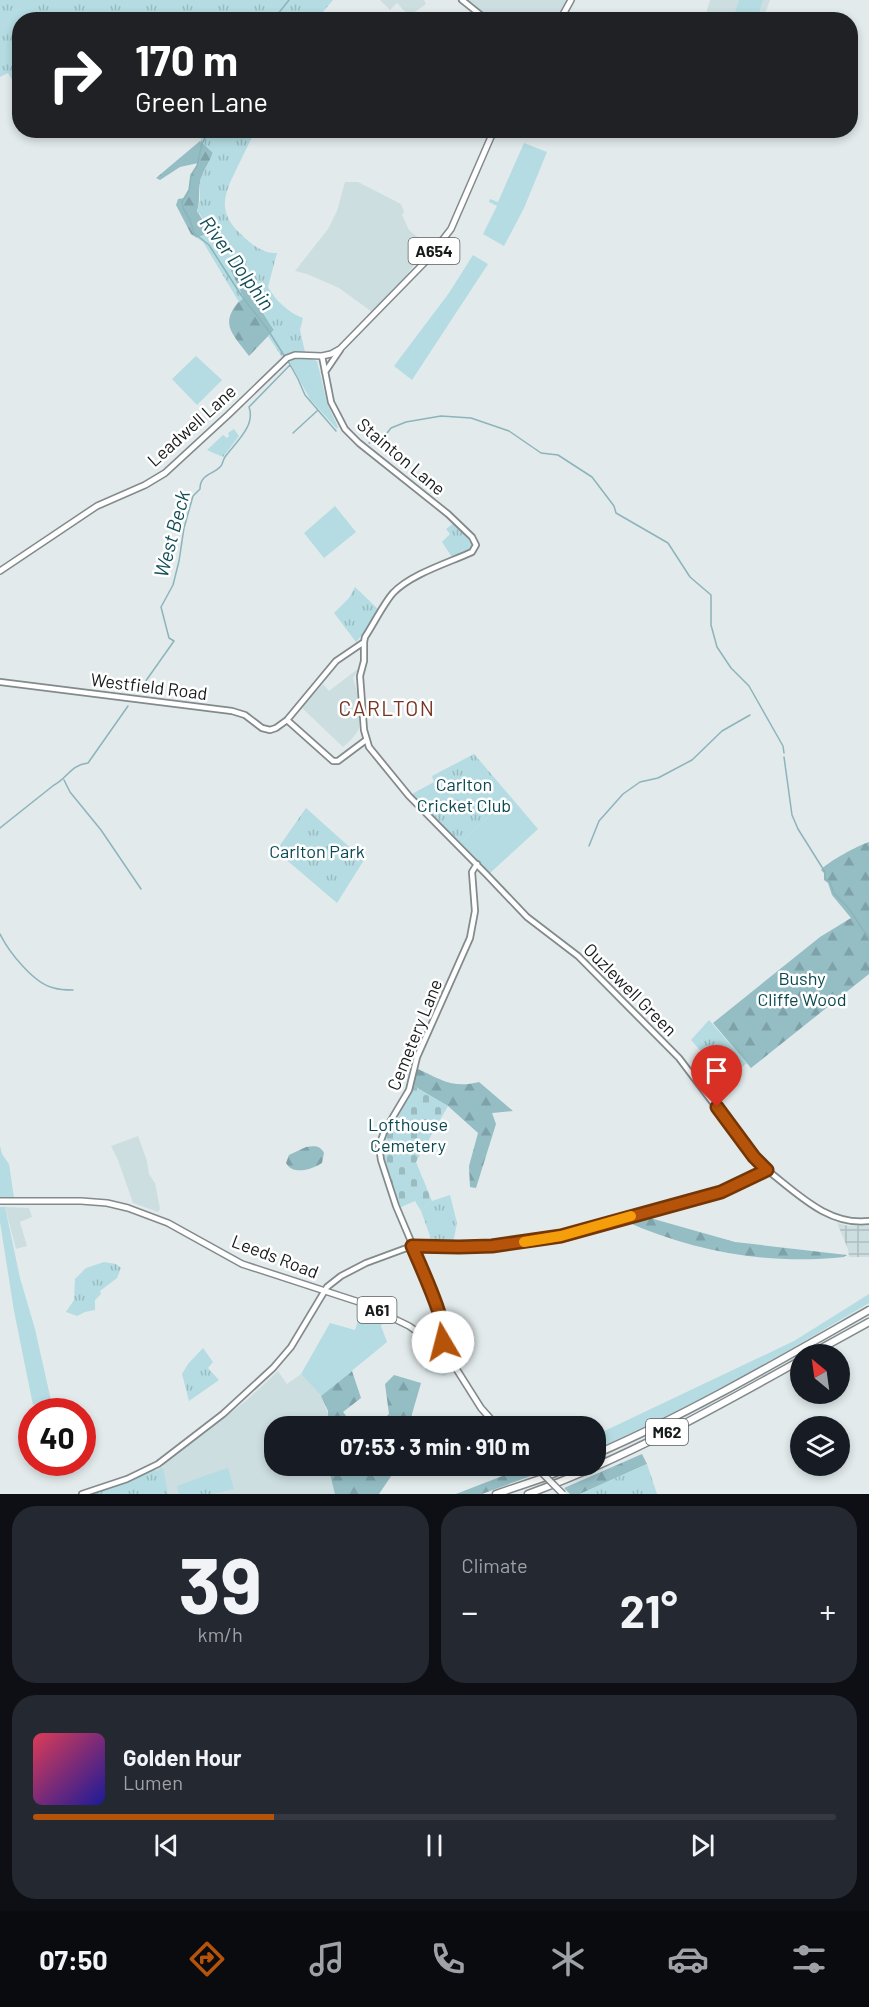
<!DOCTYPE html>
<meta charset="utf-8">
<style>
:root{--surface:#171b24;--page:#242831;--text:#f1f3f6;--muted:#9ea1a6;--line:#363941;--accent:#b45309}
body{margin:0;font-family:Barlow,sans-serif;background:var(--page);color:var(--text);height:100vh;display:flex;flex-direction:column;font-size:22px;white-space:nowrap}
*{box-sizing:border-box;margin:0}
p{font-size:20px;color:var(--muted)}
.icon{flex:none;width:33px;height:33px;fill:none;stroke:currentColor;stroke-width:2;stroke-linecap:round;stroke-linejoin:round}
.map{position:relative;height:1494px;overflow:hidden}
.side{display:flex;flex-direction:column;gap:12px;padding:12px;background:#0d0f14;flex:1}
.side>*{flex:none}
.guide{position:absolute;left:12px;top:12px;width:846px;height:126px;border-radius:24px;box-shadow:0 3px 9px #0003;background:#202124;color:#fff;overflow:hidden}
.needle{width:39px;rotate:331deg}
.tools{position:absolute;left:790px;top:1344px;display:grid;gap:12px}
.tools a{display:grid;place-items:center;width:60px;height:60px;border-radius:50%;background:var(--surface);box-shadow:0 3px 9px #0003;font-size:30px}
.speed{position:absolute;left:18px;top:1398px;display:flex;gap:12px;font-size:30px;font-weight:700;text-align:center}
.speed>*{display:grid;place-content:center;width:78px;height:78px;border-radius:50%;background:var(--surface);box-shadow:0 3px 9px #0003;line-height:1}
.speed .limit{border:9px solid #d22;background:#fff;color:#111}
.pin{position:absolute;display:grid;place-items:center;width:51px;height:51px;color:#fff;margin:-62px -26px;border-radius:50% 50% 50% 0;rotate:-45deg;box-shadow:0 0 6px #0007}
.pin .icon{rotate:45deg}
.me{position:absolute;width:66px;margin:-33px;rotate:352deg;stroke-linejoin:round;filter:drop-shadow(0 0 4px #0008)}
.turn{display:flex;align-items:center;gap:21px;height:126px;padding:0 24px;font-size:27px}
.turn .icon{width:78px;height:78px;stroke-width:2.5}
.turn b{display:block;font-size:42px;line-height:51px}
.big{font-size:45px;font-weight:700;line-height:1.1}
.side .tile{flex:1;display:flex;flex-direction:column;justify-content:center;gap:9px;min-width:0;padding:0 21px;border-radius:24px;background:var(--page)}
.side .dial{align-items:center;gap:0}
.dial b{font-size:78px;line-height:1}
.song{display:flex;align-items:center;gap:18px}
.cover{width:72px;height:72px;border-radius:9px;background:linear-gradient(135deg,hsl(350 70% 55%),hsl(240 70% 35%))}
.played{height:6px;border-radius:3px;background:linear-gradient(90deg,var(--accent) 30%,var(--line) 30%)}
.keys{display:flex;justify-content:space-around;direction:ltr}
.heat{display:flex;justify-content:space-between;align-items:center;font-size:33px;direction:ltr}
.side .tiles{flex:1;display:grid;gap:12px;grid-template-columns:1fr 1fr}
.tile:last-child{grid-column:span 2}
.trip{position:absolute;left:264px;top:1416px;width:342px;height:60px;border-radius:24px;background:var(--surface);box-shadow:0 3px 9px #0003;font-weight:700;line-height:60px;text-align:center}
.menu{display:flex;height:96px;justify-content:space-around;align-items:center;background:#090b0e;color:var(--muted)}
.menu .icon{width:42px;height:42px}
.menu .current{color:var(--accent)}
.menu b{font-size:27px;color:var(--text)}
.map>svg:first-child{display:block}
.built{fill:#cddee1}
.industrial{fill:url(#industrial-grid)}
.green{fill:#b4dce2}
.forest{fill:url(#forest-firs)}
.cemetery{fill:url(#cemetery-stones)}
.park{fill:url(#park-tufts)}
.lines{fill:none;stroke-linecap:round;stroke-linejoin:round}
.stream{stroke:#8cb4bb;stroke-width:1.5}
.tertiary-casing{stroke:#838a8c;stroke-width:8}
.secondary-casing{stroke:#838a8c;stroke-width:8}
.primary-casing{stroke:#838a8c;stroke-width:8}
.motorway-casing{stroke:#838a8c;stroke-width:9}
.tertiary{stroke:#fff;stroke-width:4.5}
.secondary{stroke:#fff;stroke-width:4.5}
.primary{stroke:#fff;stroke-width:5}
.motorway{stroke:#fff;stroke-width:6}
.primary-bridge-casing{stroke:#838a8c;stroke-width:8;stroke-linecap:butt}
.primary-bridge{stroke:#fff;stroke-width:5}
.route-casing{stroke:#753606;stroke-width:15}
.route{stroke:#b45309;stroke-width:10}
.slow{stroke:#f59e0b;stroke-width:10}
.labels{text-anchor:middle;stroke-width:5;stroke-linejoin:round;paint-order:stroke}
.shield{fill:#fff;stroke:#5d5f5f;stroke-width:1.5}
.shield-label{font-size:16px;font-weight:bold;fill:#181b1b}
.street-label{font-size:18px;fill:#181b1b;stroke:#fff}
.park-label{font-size:18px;fill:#0b4951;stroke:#fff}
.water-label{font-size:20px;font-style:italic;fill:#134f57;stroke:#fff}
.quarter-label{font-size:21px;letter-spacing:1.5px;fill:#783422;stroke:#fff}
</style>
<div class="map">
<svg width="869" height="1494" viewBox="0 0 869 1494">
<defs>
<pattern id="industrial-grid" width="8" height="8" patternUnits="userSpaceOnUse" patternTransform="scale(1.5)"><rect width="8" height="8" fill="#cddee1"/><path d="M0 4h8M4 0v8" fill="none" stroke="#afbec0"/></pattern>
<pattern id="forest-firs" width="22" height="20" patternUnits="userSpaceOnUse" patternTransform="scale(1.5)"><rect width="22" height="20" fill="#94bdc4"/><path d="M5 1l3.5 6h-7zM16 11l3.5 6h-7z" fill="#7fa2a8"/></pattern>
<pattern id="cemetery-stones" width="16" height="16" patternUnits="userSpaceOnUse" patternTransform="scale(1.5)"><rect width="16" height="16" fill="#b4dce2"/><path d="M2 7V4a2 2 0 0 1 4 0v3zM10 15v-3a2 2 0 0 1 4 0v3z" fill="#9abcc1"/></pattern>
<pattern id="park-tufts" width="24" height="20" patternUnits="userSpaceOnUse" patternTransform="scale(1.5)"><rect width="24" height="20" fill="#b4dce2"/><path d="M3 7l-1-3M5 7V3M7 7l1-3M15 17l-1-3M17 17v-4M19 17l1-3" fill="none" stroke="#9abcc1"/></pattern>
</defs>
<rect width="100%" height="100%" fill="#e2eaec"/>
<path class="built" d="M380,0H424L426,4L409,16L397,3L390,10Z
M467,0H567L555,19L491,20Z
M710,0H770L763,19L704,20Z
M345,182H358L401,204L404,212L402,215L409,230L428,246L405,277L372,312L339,288L307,274L295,271L328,229L337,211Z
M359,668L353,678L360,701L359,729L352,739L343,747L301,707L323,684L329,691Z
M138,1136L147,1161L149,1174L155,1183L160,1209L158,1212L133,1203L118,1160L111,1146Z
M5,1207L29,1208L32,1217L20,1222L27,1246L16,1249Z
M430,1352L448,1364L452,1372L444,1376L425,1371Z
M278,1371L287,1384L301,1374L321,1396L333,1426H274V1466H345L354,1494H92L163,1467V1464L247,1400Z"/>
<path class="industrial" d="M837,1223L849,1226L869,1225V1257H849L848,1249Z"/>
<path class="green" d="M739,0H763L757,19H733Z
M524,143L547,152L524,208L504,246L483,234L497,206L489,202L490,199L498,202Z
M473,255L488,264L412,380L394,366L449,293Z
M196,356L222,380L197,405L172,379Z
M290,359H311L317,361L327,403L338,427L337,429L310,399L289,361Z
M335,506L356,532L324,558L304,533Z
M510,796L538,829L490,873L461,843Z
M0,1146L2,1154L9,1164L14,1198H0Z
M0,1207H5L20,1278L35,1329L52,1405L45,1400L33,1405L14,1311L0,1222Z
M869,1294V1303C780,1356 691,1407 596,1449V1435L794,1341Z
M361,1311L383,1322L381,1326L387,1342L321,1396L301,1374L330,1323L355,1330Z
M228,1468L234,1489L213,1494L207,1475Z"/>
<path class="forest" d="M200,141L213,152C211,161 205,167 202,176C197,187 201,200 197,211L210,232L197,238L191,234L176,205L178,199L184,198L189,190L191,175L198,163L180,167L160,180L156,178Z
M230,262L274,330L249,356C231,332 218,323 243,297L228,265Z
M869,842V974L751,1068L713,1023L820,937L851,918L832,895L828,883L824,880V873L821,870C827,862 859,845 869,842Z
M416,1068C440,1079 452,1089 479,1082L513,1111L492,1113L496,1124L476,1188L470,1187L469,1166L478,1133L448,1106L412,1085Z
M306,1147C314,1146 320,1145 324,1153L322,1163C313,1169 293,1176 286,1163L289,1155Z
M643,1216L735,1242L847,1255L844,1257C769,1265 694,1252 625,1221Z
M352,1371L361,1398L343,1412L354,1426H328V1411L321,1396Z
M394,1375L421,1383L412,1414L411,1426H376L389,1414L385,1384Z
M642,1454L647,1464L580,1494H570L564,1488Z
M328,1466H398L379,1494H335Z
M528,1466L536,1474L482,1494H456Z"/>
<path class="cemetery" d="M412,1085L448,1106L416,1162L432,1201L421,1211L415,1201L399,1208L382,1150C382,1126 407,1108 412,1085Z"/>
<path class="park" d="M0,0H333L317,19L20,20V85L16,86L8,73L0,77Z
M205,131H255C249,143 243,156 237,168C222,198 217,214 245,238C253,246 266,254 277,253L268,287C275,300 289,313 303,318L300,330L305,352L289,353L282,357L268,336L274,330L231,263L228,265L244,298L239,302L203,242L197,238L210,232L200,214L197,212L200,200V180L213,153L200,141Z
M234,429L239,436L223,457L207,450L223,435L227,438L229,436L228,433Z
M454,523L472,544L469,549L452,557L442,542L450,534L446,529Z
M355,587L379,610L369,627L356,642L334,613L349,598Z
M474,754L510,796L461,843L412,794L434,782L432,776Z
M306,808L364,860L337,903L276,851Z
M709,1020L747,1063L726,1080L691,1040Z
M450,1195L457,1223L453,1243H429L430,1236L421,1211L432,1201Z
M104,1262L116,1264L121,1268L117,1278L100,1291L101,1294L95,1300V1310L85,1312L77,1316L66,1312L74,1300L75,1279L86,1268Z
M203,1348L213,1362L208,1368L219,1380L189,1401L182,1374L188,1364Z
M647,1464L657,1494H580Z
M163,1467L168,1494H92L154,1470L157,1471Z
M207,1475L213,1494H179L177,1486Z"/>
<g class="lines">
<path class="stream" d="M273,20L289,0
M209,130L202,144L197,166L191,175L189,190L182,202L183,208L190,220L194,233L209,245L241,295L268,330L285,357
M288,361L298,379L305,395L336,431
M293,433L317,411
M369,443L384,437L391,428L406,422L441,416L471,418L509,431L541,453L558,455L592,477L614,506L616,513L668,543L690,577L711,595V625L717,647L731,668L749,686L783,746L784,753
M138,692L174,641L169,638L161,607L173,585L179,561L184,528L193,496L200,489C200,474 213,475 221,466C223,463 223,460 225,457C235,443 256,426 249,407L290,365
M784,757L792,815L798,829L825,872V879L830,882L834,893L850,910L869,939
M64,780L70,792L101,830L141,889
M0,828L54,785C68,778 70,765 88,763L128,706
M589,846L599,821L623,794L640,782L658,778L692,760L722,731L750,715
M0,934C9,952 34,984 54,988C60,990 67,990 73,990"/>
<defs>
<path id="tertiary" d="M462,0L487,20
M322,356L331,402L345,429L359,443L448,514L472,537L476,545L472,552C448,563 411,574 393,593C384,603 373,625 365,637L364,642V661L360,676L364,730L369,747L409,796L487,875L527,917L578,956L679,1058L754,1157L767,1170
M325,372L340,350
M0,682L232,711L245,715L262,728L270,730L276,728L287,720L336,661L364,642
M287,720L333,761H338L366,740
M439,1347L445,1339V1333L432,1291L396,1206L381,1160L379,1146L384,1132L409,1090L417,1057L470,938L475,911L472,872L477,864"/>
<path id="secondary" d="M82,1494L127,1479L158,1464L223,1414L273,1368L291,1347L327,1287L341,1276L366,1263L412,1246L459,1247L492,1246L561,1236L721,1192L767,1170C797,1193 828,1226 869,1221"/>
<path id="primary" d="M560,20L571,0
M0,571L97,506L145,485L165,473L228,415L287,358L295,355L322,356L331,354L340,349L427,260L451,229L494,130
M0,1201H81L107,1203L128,1208L168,1223L242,1264L362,1303L409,1326L439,1347L452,1362L481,1408L497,1426"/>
<path id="motorway" d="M811,1354L869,1322
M596,1454C690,1413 779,1361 869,1310
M496,1494L543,1478L571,1466
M528,1494C624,1459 713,1409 801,1360"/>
</defs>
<use href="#tertiary" class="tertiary-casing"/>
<use href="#secondary" class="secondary-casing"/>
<use href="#primary" class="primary-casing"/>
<use href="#motorway" class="motorway-casing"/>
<use href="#tertiary" class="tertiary"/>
<use href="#secondary" class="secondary"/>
<use href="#primary" class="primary"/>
<use href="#motorway" class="motorway"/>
<defs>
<path id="primary-bridge" d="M535,1466L563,1494"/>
</defs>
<use href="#primary-bridge" class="primary-bridge-casing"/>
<use href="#primary-bridge" class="primary-bridge"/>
</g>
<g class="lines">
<defs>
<path id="route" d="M443,1342C450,1328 419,1263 412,1246L459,1247L492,1246L561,1236L721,1192L767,1170L754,1157L717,1107"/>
</defs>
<use href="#route" class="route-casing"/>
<use href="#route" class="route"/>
<path class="slow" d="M524,1242L561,1236L631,1216"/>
</g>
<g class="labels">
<g class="shield">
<rect x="408.5" y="238" width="51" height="26" rx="4.5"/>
<rect x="357.5" y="1297" width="39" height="26" rx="4.5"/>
<rect x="646" y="1419" width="42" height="26" rx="4.5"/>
</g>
<g class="shield-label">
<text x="434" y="257">A654</text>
<text x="377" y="1316">A61</text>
<text x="667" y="1438">M62</text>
</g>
<g class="street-label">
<text transform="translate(192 426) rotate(-42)" y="6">Leadwell Lane</text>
<text transform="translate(401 457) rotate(40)" y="6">Stainton Lane</text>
<text transform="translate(149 687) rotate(7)" y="6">Westfield Road</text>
<text transform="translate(630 990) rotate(45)" y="6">Ouzlewell Green</text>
<text transform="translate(415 1035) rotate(-68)" y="6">Cemetery Lane</text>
<text transform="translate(275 1257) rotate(21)" y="6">Leeds Road</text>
</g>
<g class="park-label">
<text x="464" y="791">Carlton<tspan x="464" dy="21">Cricket Club</tspan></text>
<text x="317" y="858">Carlton Park</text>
<text x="802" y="985">Bushy<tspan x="802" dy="21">Cliffe Wood</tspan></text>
<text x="408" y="1131">Lofthouse<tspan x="408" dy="21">Cemetery</tspan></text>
</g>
<g class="water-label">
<text transform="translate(237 263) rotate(54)" y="7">River Dolphin</text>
<text transform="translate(172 534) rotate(-75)" y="7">West Beck</text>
</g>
<g class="quarter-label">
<text x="387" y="716">CARLTON</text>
</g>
</g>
</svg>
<div class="tools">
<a><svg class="needle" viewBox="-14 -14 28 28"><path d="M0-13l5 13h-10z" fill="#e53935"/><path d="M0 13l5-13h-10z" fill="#9ea1a6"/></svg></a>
<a><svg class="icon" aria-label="layers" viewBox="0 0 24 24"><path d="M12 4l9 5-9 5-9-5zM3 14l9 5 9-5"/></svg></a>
</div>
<div class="speed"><div class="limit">40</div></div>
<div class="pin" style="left:717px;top:1107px;background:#d93025"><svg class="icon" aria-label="arrive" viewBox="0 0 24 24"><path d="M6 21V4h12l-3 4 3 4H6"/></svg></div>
<svg class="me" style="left:443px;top:1342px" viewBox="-20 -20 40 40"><circle r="19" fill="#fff"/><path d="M0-13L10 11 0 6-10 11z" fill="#b45309"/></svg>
<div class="trip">07:53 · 3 min · 910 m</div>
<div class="guide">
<div class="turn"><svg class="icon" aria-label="right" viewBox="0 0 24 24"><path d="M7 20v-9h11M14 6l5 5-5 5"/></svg><div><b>170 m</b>Green Lane</div></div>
</div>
</div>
<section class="side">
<div class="tiles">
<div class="tile dial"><b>39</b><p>km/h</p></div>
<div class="tile"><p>Climate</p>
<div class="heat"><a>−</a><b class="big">21°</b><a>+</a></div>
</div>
<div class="tile">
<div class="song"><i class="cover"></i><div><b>Golden Hour</b><p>Lumen</p></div></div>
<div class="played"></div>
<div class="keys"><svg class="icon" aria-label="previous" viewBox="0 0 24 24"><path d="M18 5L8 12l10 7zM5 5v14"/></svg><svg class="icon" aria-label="pause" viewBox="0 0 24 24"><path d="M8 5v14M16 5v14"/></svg><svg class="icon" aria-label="next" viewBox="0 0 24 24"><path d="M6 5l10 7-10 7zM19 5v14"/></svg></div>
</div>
</div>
</section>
<nav class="menu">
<b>07:50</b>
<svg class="icon current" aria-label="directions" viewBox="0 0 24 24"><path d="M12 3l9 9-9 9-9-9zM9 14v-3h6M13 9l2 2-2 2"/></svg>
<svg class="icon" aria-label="music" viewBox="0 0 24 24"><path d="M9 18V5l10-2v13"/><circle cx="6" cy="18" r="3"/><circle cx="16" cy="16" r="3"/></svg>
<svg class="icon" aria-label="phone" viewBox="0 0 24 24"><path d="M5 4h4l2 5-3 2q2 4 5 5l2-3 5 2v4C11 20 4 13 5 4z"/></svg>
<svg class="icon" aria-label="climate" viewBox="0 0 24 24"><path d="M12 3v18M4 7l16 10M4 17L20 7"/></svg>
<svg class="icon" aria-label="car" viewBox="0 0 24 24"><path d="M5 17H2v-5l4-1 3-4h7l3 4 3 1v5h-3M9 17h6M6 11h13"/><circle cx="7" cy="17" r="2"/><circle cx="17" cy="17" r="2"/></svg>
<svg class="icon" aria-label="filters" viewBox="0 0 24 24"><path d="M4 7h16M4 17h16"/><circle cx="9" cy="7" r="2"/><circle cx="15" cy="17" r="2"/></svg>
</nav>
